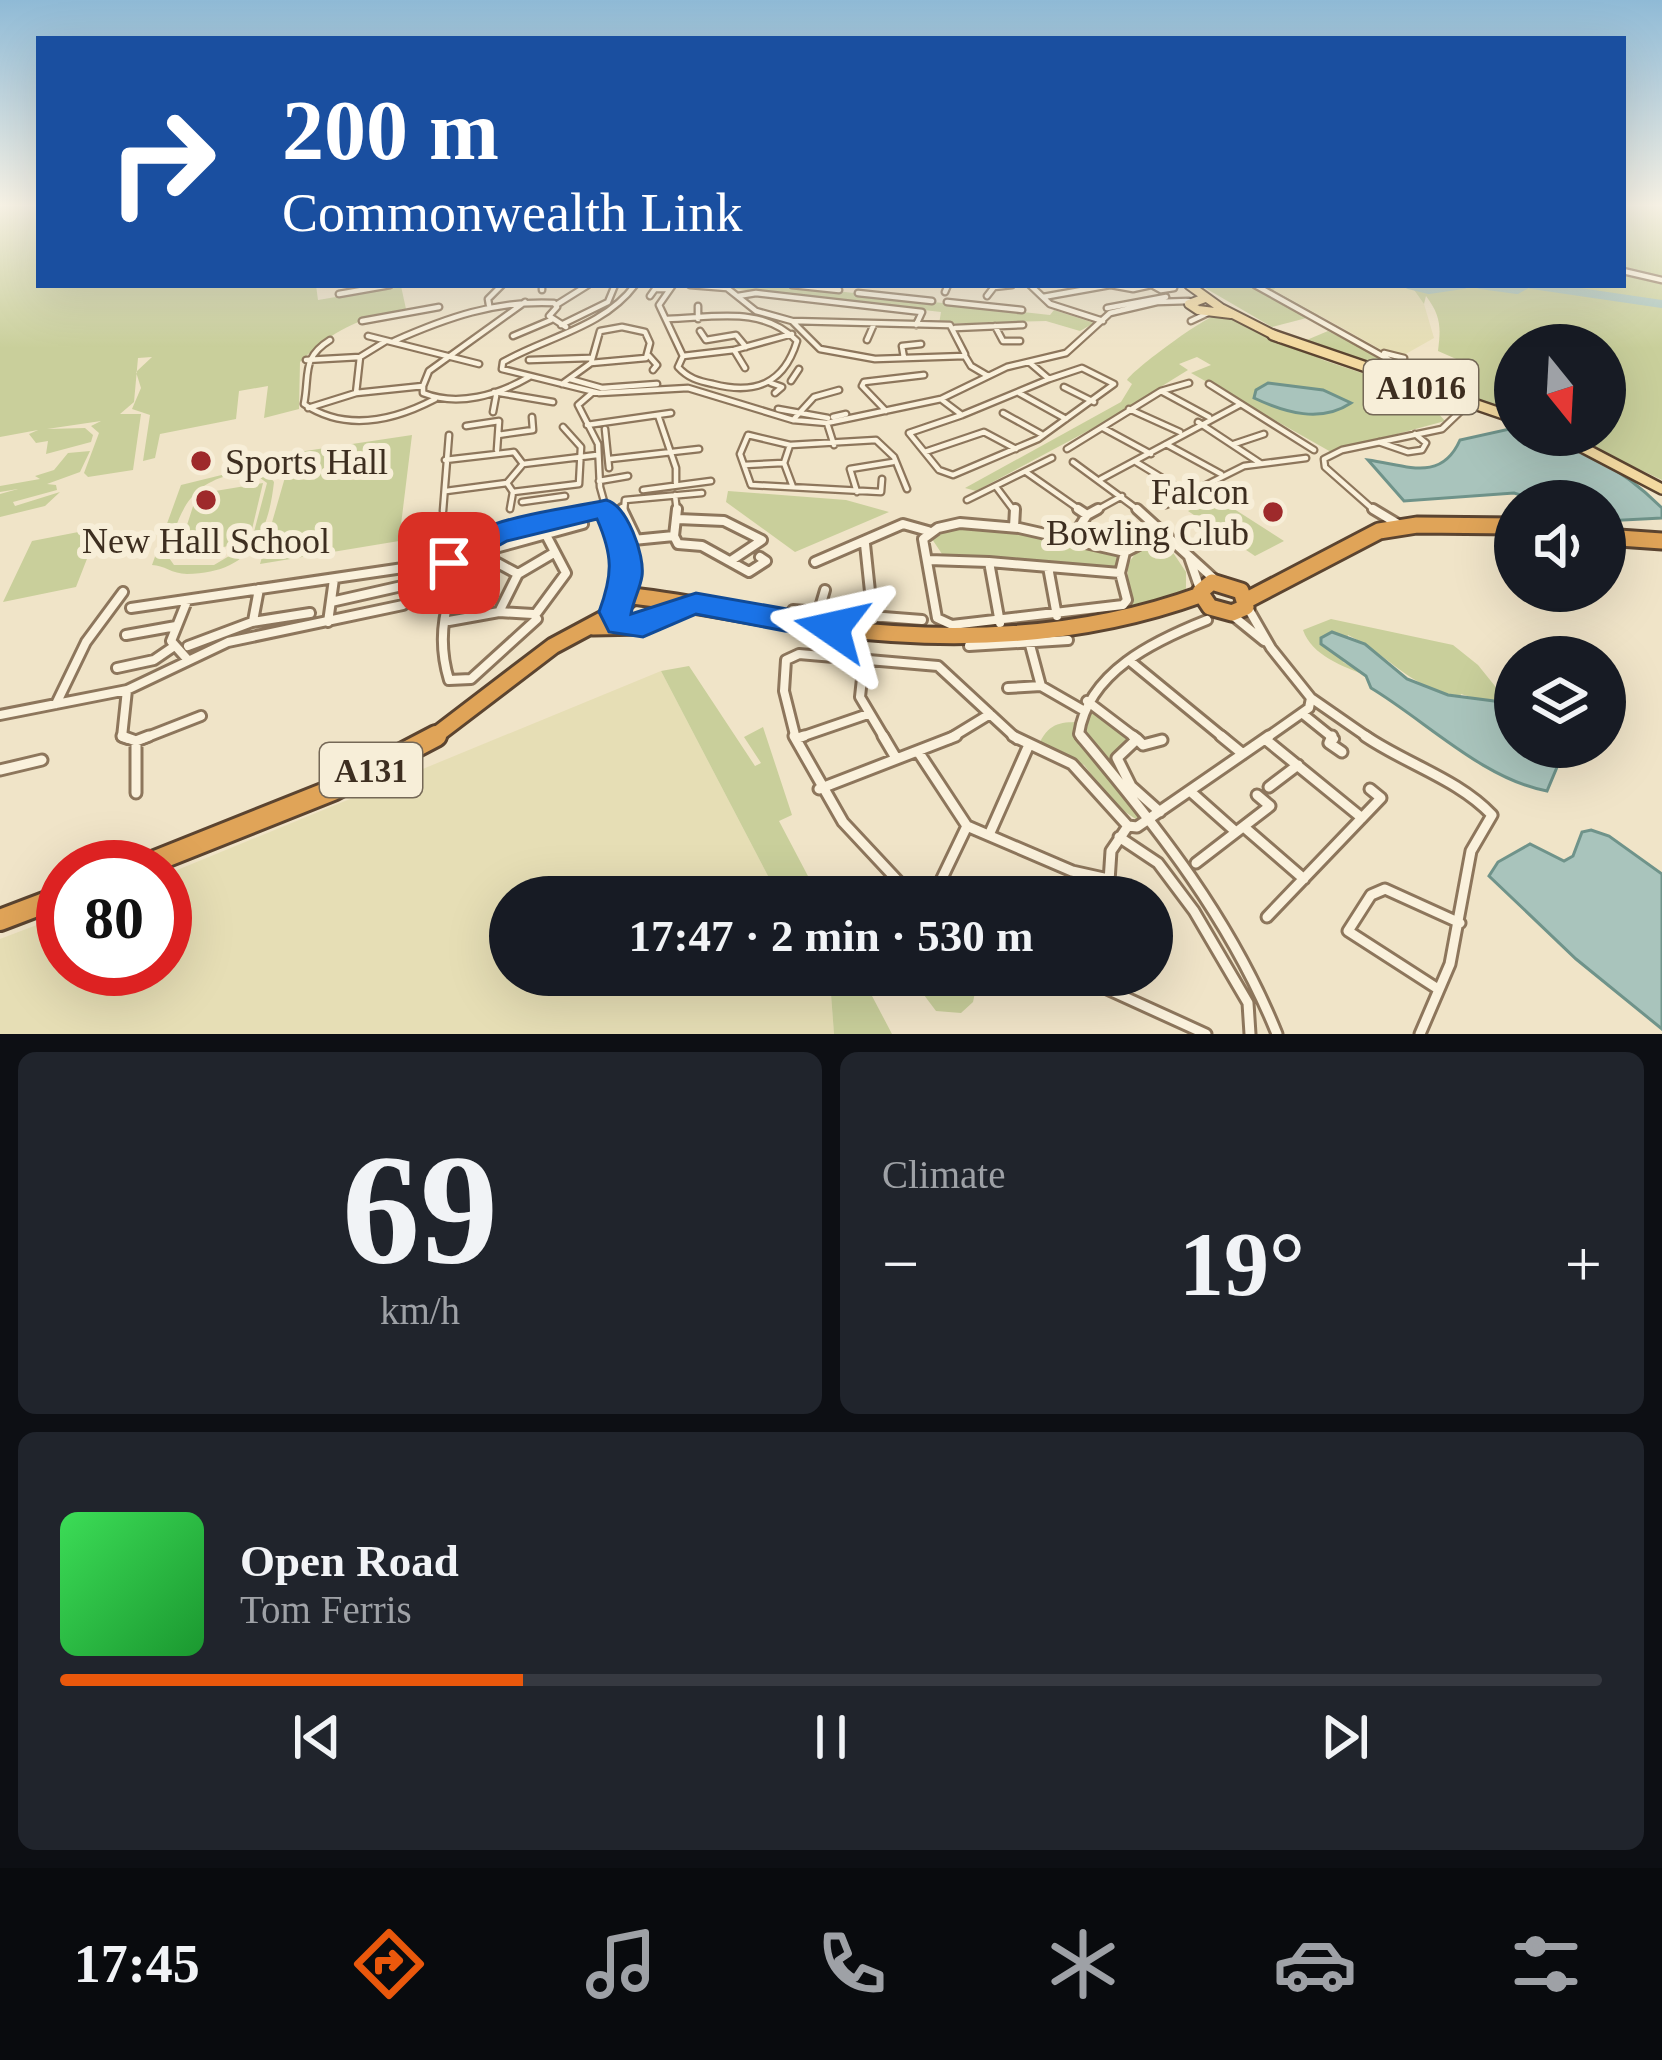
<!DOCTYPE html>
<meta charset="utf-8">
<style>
:root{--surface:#171b24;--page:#20242c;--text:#f1f3f6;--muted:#9ea1a6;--line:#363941;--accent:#ea580c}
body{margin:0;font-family:"Times New Roman",serif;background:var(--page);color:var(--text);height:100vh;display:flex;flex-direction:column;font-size:45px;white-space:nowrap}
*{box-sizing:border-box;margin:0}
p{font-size:39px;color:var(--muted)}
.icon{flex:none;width:66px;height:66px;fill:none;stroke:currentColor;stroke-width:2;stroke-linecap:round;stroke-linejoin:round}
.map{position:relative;height:1034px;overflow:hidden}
.sheet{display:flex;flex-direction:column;gap:18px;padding:18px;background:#0d0f14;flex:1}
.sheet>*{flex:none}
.top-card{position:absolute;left:36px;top:36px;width:1590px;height:252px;border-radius:0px;box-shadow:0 12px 48px #0002;background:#1a4fa0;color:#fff;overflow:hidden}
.needle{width:78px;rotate:162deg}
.tools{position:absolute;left:1494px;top:324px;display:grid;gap:24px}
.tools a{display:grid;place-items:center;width:132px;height:132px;border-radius:50%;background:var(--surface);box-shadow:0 12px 48px #0002;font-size:60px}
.speed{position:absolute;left:36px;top:840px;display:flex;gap:24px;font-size:60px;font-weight:700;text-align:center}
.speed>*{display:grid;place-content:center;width:156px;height:156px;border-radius:50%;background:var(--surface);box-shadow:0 12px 48px #0002;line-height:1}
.speed .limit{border:18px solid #d22;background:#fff;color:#111}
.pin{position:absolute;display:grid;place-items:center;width:102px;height:102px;color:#fff;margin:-51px;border-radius:24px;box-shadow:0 6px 18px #0006}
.me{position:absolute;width:132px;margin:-66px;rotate:281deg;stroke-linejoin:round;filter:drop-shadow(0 0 9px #0008)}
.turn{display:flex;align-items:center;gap:42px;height:252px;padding:0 48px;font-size:54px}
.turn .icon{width:156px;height:156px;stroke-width:2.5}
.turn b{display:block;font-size:84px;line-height:102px}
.big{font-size:90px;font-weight:800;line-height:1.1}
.sheet .tile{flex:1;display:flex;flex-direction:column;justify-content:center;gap:18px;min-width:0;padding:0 42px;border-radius:18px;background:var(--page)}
.sheet .dial{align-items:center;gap:0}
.dial b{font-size:156px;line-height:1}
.song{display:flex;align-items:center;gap:36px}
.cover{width:144px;height:144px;border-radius:18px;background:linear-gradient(135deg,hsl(130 70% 55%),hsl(130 70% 35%))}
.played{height:12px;border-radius:6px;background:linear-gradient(90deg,var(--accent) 30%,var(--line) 30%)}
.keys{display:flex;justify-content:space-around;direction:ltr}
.heat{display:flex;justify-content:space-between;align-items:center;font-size:66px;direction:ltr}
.sheet .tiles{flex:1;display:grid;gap:18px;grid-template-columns:1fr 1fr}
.tile:last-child{grid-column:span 2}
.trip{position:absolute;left:489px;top:876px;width:684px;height:120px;border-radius:60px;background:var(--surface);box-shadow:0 12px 48px #0002;font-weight:800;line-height:120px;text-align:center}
.tabs{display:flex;height:192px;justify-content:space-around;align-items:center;background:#090b0e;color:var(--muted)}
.tabs .icon{width:84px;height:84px}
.tabs .current{color:var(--accent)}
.tabs b{font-size:54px;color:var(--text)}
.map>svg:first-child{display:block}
.farmland{fill:#e6deb5}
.green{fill:#c9cf9b;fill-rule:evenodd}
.water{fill:#a9c4bc;stroke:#6f938a;stroke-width:3}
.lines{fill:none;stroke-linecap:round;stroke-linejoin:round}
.river{stroke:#a9c4bc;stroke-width:8}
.street-far2-casing{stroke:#8d765c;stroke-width:9}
.street-far1-casing{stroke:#8d765c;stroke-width:14}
.street-casing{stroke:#8d765c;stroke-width:15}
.primary-far1-casing{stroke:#5b4430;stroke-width:12}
.primary-casing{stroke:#5b4430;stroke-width:14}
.highway-far1-casing{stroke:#5b4430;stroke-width:21}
.highway-casing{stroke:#5b4430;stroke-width:26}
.street-far2{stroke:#faf1dc;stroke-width:4.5}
.street-far1{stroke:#faf1dc;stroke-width:8}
.street{stroke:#faf1dc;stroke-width:9}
.primary-far1{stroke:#f3d9a0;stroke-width:8}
.primary{stroke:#f3d9a0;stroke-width:9}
.highway-far1{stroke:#e0a458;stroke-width:15}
.highway{stroke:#e0a458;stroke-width:20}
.route{fill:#1a73e8;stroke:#114b97;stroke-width:3}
.poi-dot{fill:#9e2a2b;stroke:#f7eed8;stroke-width:4.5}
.labels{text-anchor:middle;stroke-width:12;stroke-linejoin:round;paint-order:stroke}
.shield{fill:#f7eed8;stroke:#756857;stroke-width:3}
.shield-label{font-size:33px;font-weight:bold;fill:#3d2e20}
.poi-label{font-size:36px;fill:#3d2e20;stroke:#f7eed8;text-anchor:start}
</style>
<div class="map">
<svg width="1662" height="1034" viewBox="0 0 1662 1034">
<rect width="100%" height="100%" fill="#f0e4c8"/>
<path class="farmland" d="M1278,285H1403L1413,289L1424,304L1434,338L1404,355L1382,350L1272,289Z
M661,671L779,897H510V975H821L831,994L834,1034H0V939L63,915V969H165V875Z"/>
<path class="green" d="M0,204H39V285H316L318,300L401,286L406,309C362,317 332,330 300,362L299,409L264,418L268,386L239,391L236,419L160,434L155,458L143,461L150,415L132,409L141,388L136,372L152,357L138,358L134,402L120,414H141L133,470L88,477L84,473L99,433L91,426L101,421L47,429L85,428L93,435L91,442L46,454L48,441L36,443L29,434L38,430L0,437Z
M1623,204H1662V279L1623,269Z
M1623,272L1662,282V480L1567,435H1605V345H1515V415L1302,342L1328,331L1435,386L1479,369L1438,351C1441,327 1441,316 1426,296L1424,304L1414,290L1402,285H1623Z
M701,285H783L1050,315L1054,310L1094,323L1080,331L1046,321L939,324L941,312Z
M1200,285H1279L1273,290L1318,315L1272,327Z
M1219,314L1232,316L1323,360L1449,402L1438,413L1445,421L1331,452L1191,373L1211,365L1197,357L1179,364L1188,370L1099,425L976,491L965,488L1121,402L1132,384L1127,380C1135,368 1204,317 1219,314Z
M412,435L399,541L260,564L292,453Z
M90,451L80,472L47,484L56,485L57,490L13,502L15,506L60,492L45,506L0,517V494L18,489L0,492V486L40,479L35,476L54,470L68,453Z
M246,469L266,472L274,482C268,537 248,573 187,574C172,574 164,565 152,565L181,485ZM234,474L256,475L267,483L251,543L214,565H174L167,555C179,513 188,484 234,474Z
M263,483L249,542L177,556L197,494Z
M728,491L846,500L889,512L795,552L726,502Z
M1217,498L1284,541L1255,556L1188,511Z
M99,528L76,587L3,602L32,541Z
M950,529C1009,530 1060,538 1117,555L1116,570L944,557L932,539Z
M1157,538L1164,539L1186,572V594L1131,608L1127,565L1138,550Z
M1331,619L1453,645L1478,665L1515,711L1461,694L1460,698C1406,685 1393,658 1348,635L1343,662L1367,676C1343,666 1312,656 1303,630Z
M689,666L755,766L761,763L744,737L763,727L792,815L779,821L819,897H779L661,671Z
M1090,708L1131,741L1113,756L1111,768L1148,818L1140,822L1115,805L1084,765L1040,742C1050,722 1062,722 1083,722Z
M821,975H861L892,1034H834L831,994Z
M909,975H974L978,978L973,1002L961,1013L936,1011Z"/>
<path class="water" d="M1268,383L1323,390L1351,403C1321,423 1286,413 1254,398L1256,390Z
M1514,428L1515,435C1569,435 1625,471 1662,508V518L1605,521V501H1540L1514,493L1404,501L1368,460C1406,465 1441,483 1460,440Z
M1332,632L1365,644L1407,679L1448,695L1494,701L1515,711V747H1548L1560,760L1547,791C1483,779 1426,721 1371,688L1366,676L1321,644V638Z
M1591,830L1609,836L1662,874V1029L1576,959L1489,876L1498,862L1530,844L1564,861L1573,856L1582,832Z"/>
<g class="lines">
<path class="river" d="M1409,285L1429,290L1463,285
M1480,285L1517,290L1526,285
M1532,285L1662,304"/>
<defs>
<path id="street-far2" d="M1623,271L1662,280
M542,285V290
M635,285C604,327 547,337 503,362L502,369L599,393L688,388L793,420L827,423L941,399L1007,367L1066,353L1110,313L1157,302L1189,301
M690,285L727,288L756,311L792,321L820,349L875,359L965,356L971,366L988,376
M792,285L839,290
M1030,285L1050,304L1103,321
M1111,285L1133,289L1151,285
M1152,285L1161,290L1174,288
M1255,285L1404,368
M945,292L948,285
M858,293L932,301
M339,294L390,285
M650,296L655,289H670
M738,296L756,293L922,312L916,325
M987,296L994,287L1012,285
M1043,297L1110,285
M947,302L1022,310
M489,305L488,299L502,285
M556,305L588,285
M698,306V319
M1107,308L1166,297
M667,319C712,318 763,305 797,341C784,384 755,395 713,384C698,381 688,378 678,367L683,356L659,305L673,285
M362,321L439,307
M792,321L950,325L965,354
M1191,321L1208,313
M561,325L608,302L615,285
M995,326L1003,341H1020
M622,327L645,332L650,343L646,358L591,363L600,331Z
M955,328L1023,325
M700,331L706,340L736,335L746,347
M368,336L479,364
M513,336L551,320
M330,340C301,358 310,374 304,404C346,432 393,421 435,399
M867,340L874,324
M394,341C446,318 496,300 554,303L557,307L549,316L566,327
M734,350L745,368
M1384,353L1404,358
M649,356L657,365L653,370
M683,356L734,350L792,334
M360,357L356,393L423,386
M904,358L902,346L921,344
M306,360L360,357L386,341
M529,360L590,358
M570,379L602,388L657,384
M791,381L799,369
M771,383L782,387L775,393
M562,384L591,363
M1209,384L1314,450
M423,386L429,371L525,302
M423,386V393C458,407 498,395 529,377
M1064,387L1094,402
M1161,391L1209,417
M494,392L553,402
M593,392L578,405L598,444L600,487L607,512
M1019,393L1066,419
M942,400L962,415L1049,379L1029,362
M308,408L356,393
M778,409L828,418
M1129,409L1180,432
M886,411L862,386L864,382L924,375
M493,412L496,396
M1003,413L1041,434
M658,415L676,468V483
M962,415L909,433L939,470L953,475L1038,439L1114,384L1082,368L1049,379
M833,417L846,414
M793,420L814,397L839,390
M1198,422L1260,463
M827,423L834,445
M587,425L671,413
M466,426L499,421L497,450
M1103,428L1151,454
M605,429L609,468
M498,435L533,430L532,417
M1379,442L1408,452L1422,450L1426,443L1415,434
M1166,444L1221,474
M1234,444L1264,434
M790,445L784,463L793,487
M1067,449L1161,391L1189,383
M925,452L984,432L1016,449
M610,459L699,449
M445,460L514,452L523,464L507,483L446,491
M1073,462L1141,512
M1136,462L1187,493
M523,464L597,455
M744,465L783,463
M1026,472L1083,512
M882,479L881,492L751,485L740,454L748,435L790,445L876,440L894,457L907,489
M1101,479L1241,404
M599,481L628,476
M507,483L513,492L510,509
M997,488L1015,512
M643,490L711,481
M513,492L579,484L581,447L563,427
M857,492L850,469L893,462
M675,495L677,512
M967,500L1052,458
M522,502L565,496
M1166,505L1244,466L1306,458
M443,511L449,435
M591,512L606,508
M624,512L625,500L702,493
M1093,512L1122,496
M1376,512L1325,467L1324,459L1342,450L1442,429L1464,408"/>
<path id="street-far1" d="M606,509L625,555L621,602
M622,509L636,538
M1078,509L1087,515
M1137,509L1213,578
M1373,509L1398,524
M678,519L724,521L762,540L732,560
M960,523L1019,528L1125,552L1120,573L1127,600L1123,605L952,625L937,618L923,539L938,528Z
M1014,527L1015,509
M674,536L678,544L702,546L749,572L766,561L760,557
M1073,537L1087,515L1098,509
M623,541L674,536L677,509
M865,544L873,620
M468,547L518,574
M488,550L583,524
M1125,552L1162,533
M1189,557L1200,589
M929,560L989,562L1000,623
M815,562L903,524L928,531
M989,562L1120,573
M1048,567L1057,616
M187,601L171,641L187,659
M331,602L402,586
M131,608L410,567
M1248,608L1271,648L1311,698L1309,708L1265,739
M500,610L518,574L552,554
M793,610L922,620
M818,614L825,590
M535,615L566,573L545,533
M1232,615L1264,641
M253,621L259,589
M449,621L499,612L533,614L537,619L471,679L449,680C437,640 442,596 470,563
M328,622L334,579
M126,635L176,626
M1030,645L1041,686L1081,709
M188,646L252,622L310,613
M969,646L1068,640
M864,660L860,697L885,739
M1130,661L1225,739
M117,668L154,660L173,647
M1008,688L1041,686
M127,690L122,737L128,739
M1311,698L1370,739
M1087,701L1137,739
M56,704L86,642L123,592
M1303,714L1334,739
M0,715L127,690L228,642L403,605L458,555L482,540L603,509
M798,738L868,714
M142,739L201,716
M796,739L784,691L786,660L799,654L938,666L1017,739
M949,739L990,714
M1083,739L1079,734C1088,672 1154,641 1207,620"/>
<path id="street" d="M122,736L136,741L149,736
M794,736L843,822L913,897
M883,736L896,758
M1013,736L1072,764L1128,826
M1081,736C1159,829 1231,920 1277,1034
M1133,736L1137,739L1117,758L1131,786L1160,812
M1221,736L1243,754
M1332,736L1329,743L1342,752
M1365,736C1406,764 1458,779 1492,815L1471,851L1450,964L1420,1034
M798,738L804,736
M1137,739L1143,745L1162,740
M1265,739L1362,818
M136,741V793
M919,753L967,826L1072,871L1108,879
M0,770L42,760
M1269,787L1298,765
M819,789L956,736
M1191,792L1236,832
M1244,827L1304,879
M989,835L1028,747
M1119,837L1158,863L1194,911L1248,1003L1250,1034
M1196,863L1270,806L1257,795
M933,897L967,826
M1108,897L1111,851L1128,826L1137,827L1269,736
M1267,917L1381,798L1370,789
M1099,975L1096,984L1206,1034
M1438,989L1348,931L1371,895L1385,889L1460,923"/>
<path id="primary-far1" d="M1189,285L1221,308L1280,338
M1205,298L1189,304L1198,310L1231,314"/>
<path id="primary" d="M1273,335L1515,418
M1559,435L1662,489"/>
<path id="highway-far1" d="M1605,537L1662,541
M1212,582L1241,591L1246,607L1232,613L1210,607L1200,592Z
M1247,600L1379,531L1417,525L1515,526
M593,627L643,626L685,606
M431,739L553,646L609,616L633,596C701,604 767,620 834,628C956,643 1084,637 1200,595"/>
<path id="highway" d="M140,867L333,790L436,736
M0,920L63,896"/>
</defs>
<use href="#street-far2" class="street-far2-casing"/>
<use href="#street-far1" class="street-far1-casing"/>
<use href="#street" class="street-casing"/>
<use href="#primary-far1" class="primary-far1-casing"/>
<use href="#primary" class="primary-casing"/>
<use href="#highway-far1" class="highway-far1-casing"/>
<use href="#highway" class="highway-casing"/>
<use href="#street-far2" class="street-far2"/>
<use href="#street-far1" class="street-far1"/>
<use href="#street" class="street"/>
<use href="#primary-far1" class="primary-far1"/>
<use href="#primary" class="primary"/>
<use href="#highway-far1" class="highway-far1"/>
<use href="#highway" class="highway"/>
</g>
<linearGradient id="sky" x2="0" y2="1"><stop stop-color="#8fbad6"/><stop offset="0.59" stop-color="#f8f3e6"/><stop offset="1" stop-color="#f8f3e6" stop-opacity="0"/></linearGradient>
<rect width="1662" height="348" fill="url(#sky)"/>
<path class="route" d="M606,500C627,505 645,555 642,576C640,589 633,601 631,614L696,593L832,617L843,620L848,628L843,636L832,640L696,614L643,637L609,632L599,612C613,574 613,556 597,519L507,541L449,573L435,563C468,516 554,512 606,500Z"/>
<g class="poi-dot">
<circle cx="201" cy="461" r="12"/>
<circle cx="206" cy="500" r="12"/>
<circle cx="1273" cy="512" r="12"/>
</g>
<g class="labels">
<g class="shield">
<rect x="1364" y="360" width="114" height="54" rx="9"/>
<rect x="320" y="743" width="102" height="54" rx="9"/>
</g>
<g class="shield-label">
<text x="1421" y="399">A1016</text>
<text x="371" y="782">A131</text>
</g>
<g class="poi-label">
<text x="225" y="474">Sports Hall</text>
<text x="1249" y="504" text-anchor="end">Falcon<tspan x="1249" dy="41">Bowling Club</tspan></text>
<text x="206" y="553" text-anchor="middle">New Hall School</text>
</g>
</g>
</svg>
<div class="tools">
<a><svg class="needle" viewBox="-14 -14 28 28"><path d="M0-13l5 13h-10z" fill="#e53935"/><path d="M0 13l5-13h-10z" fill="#9ea1a6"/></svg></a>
<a><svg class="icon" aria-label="sound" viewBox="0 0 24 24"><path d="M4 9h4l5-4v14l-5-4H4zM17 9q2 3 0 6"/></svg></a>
<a><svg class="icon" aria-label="layers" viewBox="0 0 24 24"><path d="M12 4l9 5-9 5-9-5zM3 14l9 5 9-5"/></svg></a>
</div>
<div class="speed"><div class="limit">80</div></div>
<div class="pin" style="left:449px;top:563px;background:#d93025"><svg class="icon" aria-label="arrive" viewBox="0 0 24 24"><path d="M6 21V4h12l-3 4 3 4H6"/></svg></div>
<svg class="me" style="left:832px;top:628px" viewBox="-20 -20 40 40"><path d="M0-17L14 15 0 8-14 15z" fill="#1a73e8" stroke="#fff" stroke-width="4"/></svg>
<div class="trip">17:47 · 2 min · 530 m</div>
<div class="top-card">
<div class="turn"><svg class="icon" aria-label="right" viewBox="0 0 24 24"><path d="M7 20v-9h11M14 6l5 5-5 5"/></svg><div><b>200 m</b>Commonwealth Link</div></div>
</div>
</div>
<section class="sheet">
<div class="tiles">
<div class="tile dial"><b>69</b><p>km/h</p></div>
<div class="tile"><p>Climate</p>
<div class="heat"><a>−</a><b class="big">19°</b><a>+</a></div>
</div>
<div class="tile">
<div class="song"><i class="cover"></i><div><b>Open Road</b><p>Tom Ferris</p></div></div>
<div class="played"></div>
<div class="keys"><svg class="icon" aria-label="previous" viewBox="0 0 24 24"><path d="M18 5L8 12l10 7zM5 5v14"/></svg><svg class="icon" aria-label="pause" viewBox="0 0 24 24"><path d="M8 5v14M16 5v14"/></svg><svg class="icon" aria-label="next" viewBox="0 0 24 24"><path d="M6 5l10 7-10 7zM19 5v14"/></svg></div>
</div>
</div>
</section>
<nav class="tabs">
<b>17:45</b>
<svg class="icon current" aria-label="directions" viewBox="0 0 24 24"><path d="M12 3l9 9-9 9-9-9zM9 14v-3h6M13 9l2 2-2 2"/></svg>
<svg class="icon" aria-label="music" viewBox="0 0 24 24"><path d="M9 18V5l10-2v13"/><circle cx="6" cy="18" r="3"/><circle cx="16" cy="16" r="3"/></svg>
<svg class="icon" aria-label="phone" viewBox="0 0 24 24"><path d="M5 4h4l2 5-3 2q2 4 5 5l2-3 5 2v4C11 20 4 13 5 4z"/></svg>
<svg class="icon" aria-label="climate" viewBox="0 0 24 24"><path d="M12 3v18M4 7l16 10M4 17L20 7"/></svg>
<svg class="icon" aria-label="car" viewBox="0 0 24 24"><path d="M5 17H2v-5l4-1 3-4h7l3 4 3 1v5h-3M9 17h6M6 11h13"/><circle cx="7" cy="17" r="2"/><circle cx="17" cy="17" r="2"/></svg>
<svg class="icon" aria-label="filters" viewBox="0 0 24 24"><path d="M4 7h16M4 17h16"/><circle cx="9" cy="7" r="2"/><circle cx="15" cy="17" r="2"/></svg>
</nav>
